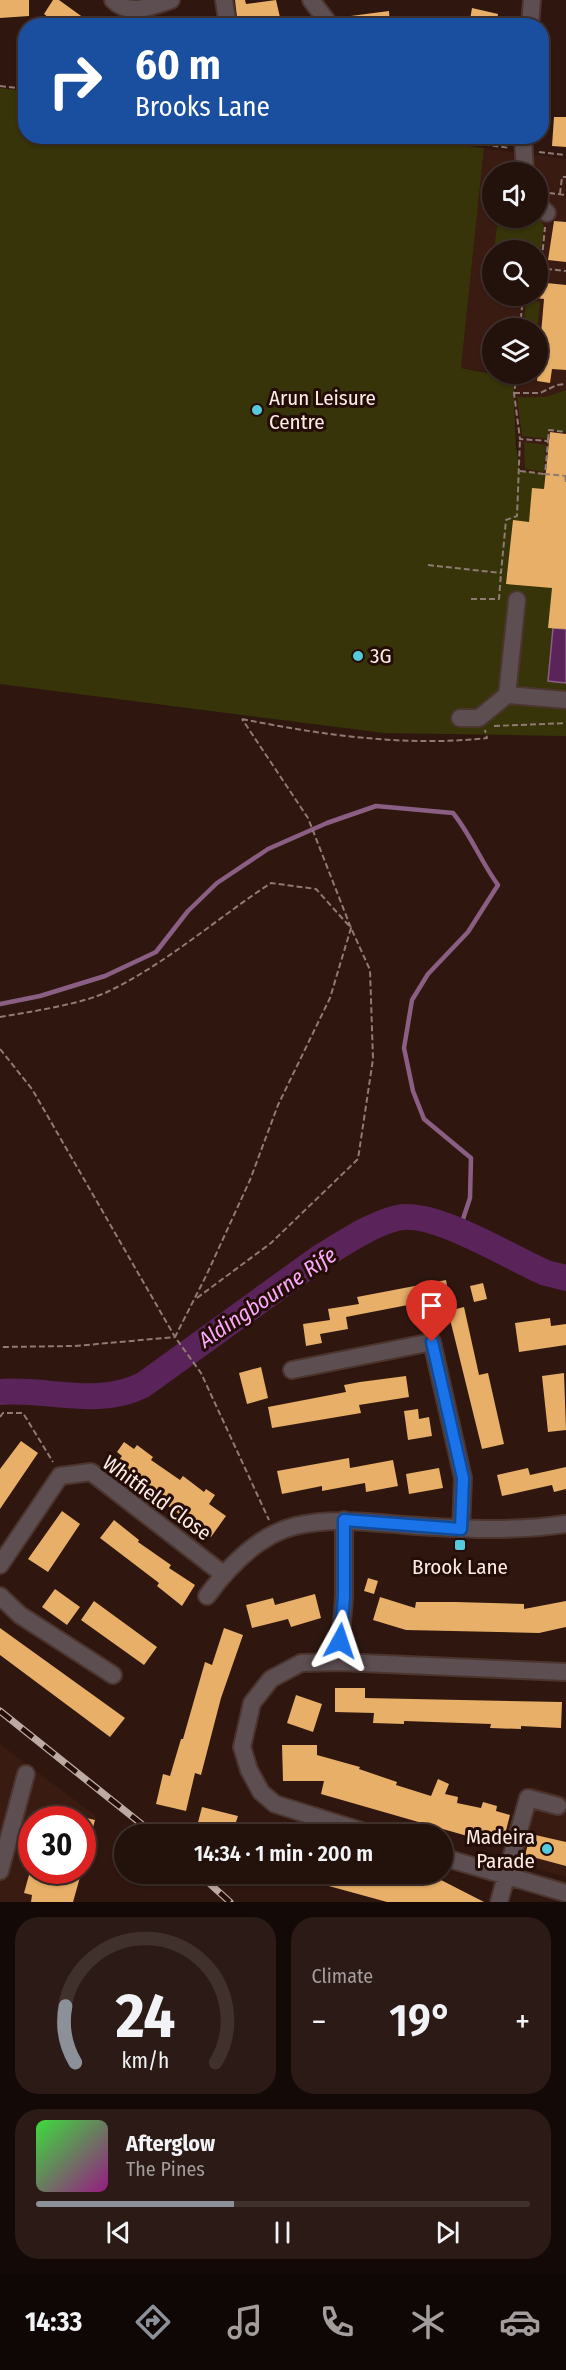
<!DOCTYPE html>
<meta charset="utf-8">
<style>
:root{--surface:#23110c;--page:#2b1a15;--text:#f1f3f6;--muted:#a39d9d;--line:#40312d;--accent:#8c9099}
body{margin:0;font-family:"Fira Sans Condensed",sans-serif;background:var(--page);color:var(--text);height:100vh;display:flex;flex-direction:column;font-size:22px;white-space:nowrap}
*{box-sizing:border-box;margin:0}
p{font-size:20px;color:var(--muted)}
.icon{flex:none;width:33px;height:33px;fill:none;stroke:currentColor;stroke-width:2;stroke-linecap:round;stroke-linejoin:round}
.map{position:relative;height:1902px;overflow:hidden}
.panel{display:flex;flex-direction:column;gap:15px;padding:15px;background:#130907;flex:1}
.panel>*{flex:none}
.banner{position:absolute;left:18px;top:18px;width:531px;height:126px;border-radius:24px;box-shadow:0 2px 4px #0004,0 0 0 2px var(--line);background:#1a4fa0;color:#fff;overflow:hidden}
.tools{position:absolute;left:482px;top:162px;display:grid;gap:12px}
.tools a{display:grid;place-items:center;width:66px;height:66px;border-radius:50%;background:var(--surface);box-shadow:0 2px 4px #0004,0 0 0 2px var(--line);font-size:30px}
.speed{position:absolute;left:18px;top:1806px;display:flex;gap:12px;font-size:30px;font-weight:700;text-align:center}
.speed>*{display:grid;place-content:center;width:78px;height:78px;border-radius:50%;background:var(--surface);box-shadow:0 2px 4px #0004,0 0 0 2px var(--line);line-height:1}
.speed .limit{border:9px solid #d22;background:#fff;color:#111}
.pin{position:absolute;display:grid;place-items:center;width:51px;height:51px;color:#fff;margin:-62px -26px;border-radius:50% 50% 50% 0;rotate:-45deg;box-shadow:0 0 6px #0007}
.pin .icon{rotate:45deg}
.me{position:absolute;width:66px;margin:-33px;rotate:5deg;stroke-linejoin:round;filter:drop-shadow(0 0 4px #0008)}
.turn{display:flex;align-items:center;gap:21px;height:126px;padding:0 18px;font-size:27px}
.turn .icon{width:78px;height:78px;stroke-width:2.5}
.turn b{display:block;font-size:42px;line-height:51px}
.big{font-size:45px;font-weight:600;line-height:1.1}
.panel .widget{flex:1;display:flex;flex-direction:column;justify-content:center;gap:9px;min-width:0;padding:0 21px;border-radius:24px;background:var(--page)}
.panel .dial{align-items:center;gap:0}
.dial svg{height:156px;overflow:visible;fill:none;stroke:var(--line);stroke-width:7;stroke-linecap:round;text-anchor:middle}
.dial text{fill:var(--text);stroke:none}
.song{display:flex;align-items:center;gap:18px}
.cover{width:72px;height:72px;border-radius:9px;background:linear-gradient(135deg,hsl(120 70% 55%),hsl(310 70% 35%))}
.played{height:6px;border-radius:3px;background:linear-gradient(90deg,var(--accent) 40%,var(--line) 40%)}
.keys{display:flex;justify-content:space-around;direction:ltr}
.heat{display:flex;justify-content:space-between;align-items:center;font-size:33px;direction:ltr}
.panel .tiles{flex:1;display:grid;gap:15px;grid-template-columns:1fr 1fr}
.widget:last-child{grid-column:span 2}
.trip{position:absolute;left:114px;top:1824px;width:339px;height:60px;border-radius:30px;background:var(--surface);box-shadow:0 2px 4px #0004,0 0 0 2px var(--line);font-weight:600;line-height:60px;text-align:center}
.tab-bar{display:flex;height:96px;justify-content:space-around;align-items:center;background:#0e0705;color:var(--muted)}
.tab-bar .icon{width:42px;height:42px}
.tab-bar .current{color:var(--accent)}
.tab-bar b{font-size:27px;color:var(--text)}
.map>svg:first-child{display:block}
.built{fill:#3a1b12;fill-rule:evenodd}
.green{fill:#363408}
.water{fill:#5a235a;stroke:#8b5f84;stroke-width:1.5}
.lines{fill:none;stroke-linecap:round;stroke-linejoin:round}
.stream{stroke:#8b5f84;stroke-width:4.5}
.river{stroke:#5a235a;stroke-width:26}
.building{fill:#e7af67}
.minor-casing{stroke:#4c352e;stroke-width:20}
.path{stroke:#907a74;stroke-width:2;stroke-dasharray:6 3;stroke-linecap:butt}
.minor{stroke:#5c4e51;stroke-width:16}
.rail-casing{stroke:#beaaa4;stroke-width:7}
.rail{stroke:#250d07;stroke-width:4.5;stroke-dasharray:14;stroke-linecap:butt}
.route-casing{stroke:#114b97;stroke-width:15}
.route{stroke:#1a73e8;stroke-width:10}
.poi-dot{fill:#55cadf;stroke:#250d07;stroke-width:2}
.labels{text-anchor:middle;stroke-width:6;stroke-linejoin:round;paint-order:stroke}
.poi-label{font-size:21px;fill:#fdebe5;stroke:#250d07;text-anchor:start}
.street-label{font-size:21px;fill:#fdebe5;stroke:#250d07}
.water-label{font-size:22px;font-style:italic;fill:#fba8fa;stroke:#250d07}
</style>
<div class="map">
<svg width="566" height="1902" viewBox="0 0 566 1902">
<rect width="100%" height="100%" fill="#2f1710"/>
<path class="built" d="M484,148L566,159V475L520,471L512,374H537V328H492V372L461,368ZM492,172H537V218H492ZM492,250H537V296H492Z
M0,1744L96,1816L83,1868L82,1820H32V1870L82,1871L74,1902H0Z
M530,1786L566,1797V1877L509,1861Z"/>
<path class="green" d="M0,88L25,91L26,136H389L484,148L461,368L492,374H513L516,447L520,471L566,475V736L384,733L0,684Z
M537,215L544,226L540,257L537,260V250H494L498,218Z
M527,296H534L533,301L540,302L537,330L523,328Z
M566,390V432L549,430L548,439L522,436L517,397H546Z
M524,442L546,445L544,472L525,469Z"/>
<path class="water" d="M553,628L566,629V683L548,681Z"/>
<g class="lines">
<path class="stream" d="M0,1004L40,996L105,976L156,952L188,911L217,883L268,849L327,823L376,806L453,813C471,835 481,862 498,885L468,932L428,974L412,1000L404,1048L413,1091L424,1119L471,1158L470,1198L459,1231"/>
<path class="river" d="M0,1392C48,1388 97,1408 143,1385L319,1258C343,1244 369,1225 397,1218C434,1209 510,1258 546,1273L566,1278"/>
</g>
<path class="building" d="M0,0H29V16L0,18Z
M53,0H59L95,26H60L44,14Z
M235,0H245L246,4L276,0L282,26H238Z
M472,8L498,14L496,26H469Z
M389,11L390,26H343V17Z
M554,117H566V147L552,146Z
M554,221L566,222V262L548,260Z
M537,282L566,285V370L552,369L550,383L537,381L544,299L536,298Z
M550,432L566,434V629L548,628L552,588L506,584L513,520L529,522L532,488L544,489Z
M446,1280L449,1297L346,1317L348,1329L320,1334L322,1343L306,1346L303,1324L330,1320L328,1309L359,1304L357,1297Z
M483,1283L487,1299L474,1302L470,1286Z
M464,1307L479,1375L488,1373L504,1444L482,1449L448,1311Z
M550,1318L551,1326L566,1324V1345L519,1352L515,1323Z
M261,1367L268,1398L247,1404L239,1373Z
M564,1373L566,1430L548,1432L542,1376Z
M406,1376L409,1397L359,1405L361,1413L272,1428L268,1407L346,1392L344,1385L360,1382Z
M418,1409L419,1419L429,1417L432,1436L408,1440L404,1411Z
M21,1441L38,1453L0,1509V1469Z
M124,1442L134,1449L137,1445L153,1457L151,1460L180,1480L183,1476L204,1492L206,1489L215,1495L209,1504L226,1516L211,1537L114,1467L122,1456L117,1452Z
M349,1458L350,1468L393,1460L398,1486L366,1492L365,1483L322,1491V1486L282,1494L277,1471Z
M566,1467V1489L554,1492L552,1485L502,1496L497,1475L528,1468L530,1475Z
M439,1468L443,1488L409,1494L406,1474Z
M62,1511L80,1524L48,1572L28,1559Z
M114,1520L139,1540L138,1542L171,1565L169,1568L195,1585L182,1606L157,1586L159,1583L100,1538Z
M368,1578L378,1581L374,1594L364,1591Z
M55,1589L80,1607L67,1625L42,1607Z
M315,1594L321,1618L291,1627L288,1619L252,1628L246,1605L273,1598L275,1605Z
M380,1597L415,1608L416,1602H455L524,1604V1609L566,1601V1627L539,1633L406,1630L373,1620Z
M94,1601L157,1647L144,1665L81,1620Z
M0,1628L125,1718L110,1737L0,1655Z
M224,1628L243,1635L221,1698L201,1775L195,1773L186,1811L156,1804L163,1774L170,1776L181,1739H183L205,1662L212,1665Z
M335,1688H365V1698L562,1702L561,1728L521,1726V1729L490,1728L491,1724L404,1721V1724L373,1723L374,1713L335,1712Z
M296,1695L322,1704L313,1732L287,1723Z
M282,1745H317V1755L360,1767L359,1769L397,1782L396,1785L431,1796L438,1779L449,1784L445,1794L458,1797L457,1803L481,1808L483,1802L497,1806L496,1811L510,1815L502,1846L321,1794L324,1781H283Z
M202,1807L238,1816L236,1822L268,1831L267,1834H195Z
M82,1817L95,1820L86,1853H82Z
M531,1834L566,1842V1866L525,1855Z
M37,1870H82L73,1902H31L32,1895L24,1893L29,1875Z
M297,1874H409L441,1880L484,1902H387L296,1877Z"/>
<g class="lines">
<defs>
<path id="minor" d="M113,0C130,17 151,6 171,0
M224,0L228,26
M311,0L327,21
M530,26L532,0
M523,136L525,172
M537,203L547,213
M517,600L507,695L566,700
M460,718H479L507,695
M292,1370L432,1342L463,1478L461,1529
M0,1565L60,1476L91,1472L223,1574
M0,1596L20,1615L113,1675
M207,1596C229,1566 258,1535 295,1526C332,1517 369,1522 405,1525C460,1529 512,1532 566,1524
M339,1662L344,1597V1520
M371,1834L275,1804L261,1792L249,1770L242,1747L252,1703L271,1679L301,1663L339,1662L566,1672
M442,1857L566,1893
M0,1871L26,1774
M499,1902L528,1798L558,1806"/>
</defs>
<use href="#minor" class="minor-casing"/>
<path class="path" d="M110,26L113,18
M0,86L26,89
M421,136L510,148
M539,152L566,155
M549,193L566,195
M560,194L562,177H566
M537,268L566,271
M541,268L545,227
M520,328L523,296
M517,374L514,393L520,439L548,441L545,474L566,476
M514,393H540L557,385L566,384
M548,440L549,430L566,432
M520,471L544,474
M565,476L566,482
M428,565L501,573L506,520L517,516L520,439
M471,599H499L501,573
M242,719C322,735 406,747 487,738L485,730
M494,726L566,723
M0,1017C29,1012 82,1004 107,992C166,964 216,919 271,883L316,889L351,928L330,998L278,1105L250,1180L206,1276L175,1337L201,1373L269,1520
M0,1049L32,1089L175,1337L75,1346L0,1347
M197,1298L271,1243L358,1159L373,1059L370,970L351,928L308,818L242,719
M0,1417L3,1413H23L53,1462"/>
<use href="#minor" class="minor"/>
<defs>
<path id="rail" d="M0,1711L154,1834
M199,1874L230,1902"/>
</defs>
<use href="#rail" class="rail-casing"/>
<use href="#rail" class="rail"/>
</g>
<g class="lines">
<defs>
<path id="route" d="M340,1641L344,1597V1520L461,1529L463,1478L432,1342"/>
</defs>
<use href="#route" class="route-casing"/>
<use href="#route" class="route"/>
</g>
<g class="poi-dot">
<circle cx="257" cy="410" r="6"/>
<circle cx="358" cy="656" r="6"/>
<rect x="454" y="1539" width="12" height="12" rx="3"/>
<circle cx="547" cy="1849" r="6"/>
</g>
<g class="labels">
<g class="poi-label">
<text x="269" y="405">Arun Leisure<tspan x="269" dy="24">Centre</tspan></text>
<text x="370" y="663">3G</text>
<text x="460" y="1574" text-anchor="middle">Brook Lane</text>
<text x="535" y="1844" text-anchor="end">Madeira<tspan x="535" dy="24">Parade</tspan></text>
</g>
<g class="street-label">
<text transform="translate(157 1498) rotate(36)" y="7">Whitfield Close</text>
</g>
<g class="water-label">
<text transform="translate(267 1297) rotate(-34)" y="8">Aldingbourne Rife</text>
</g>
</g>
</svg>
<div class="tools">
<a><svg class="icon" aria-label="sound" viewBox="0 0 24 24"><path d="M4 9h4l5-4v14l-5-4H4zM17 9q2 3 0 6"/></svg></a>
<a><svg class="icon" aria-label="search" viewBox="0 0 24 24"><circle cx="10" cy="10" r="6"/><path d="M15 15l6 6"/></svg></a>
<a><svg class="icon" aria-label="layers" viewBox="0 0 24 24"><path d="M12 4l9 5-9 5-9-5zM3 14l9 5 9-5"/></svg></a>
</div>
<div class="speed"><div class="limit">30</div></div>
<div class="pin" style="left:432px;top:1342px;background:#d93025"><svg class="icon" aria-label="arrive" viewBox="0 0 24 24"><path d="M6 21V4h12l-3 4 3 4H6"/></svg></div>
<svg class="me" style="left:340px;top:1641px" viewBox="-20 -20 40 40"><path d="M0-17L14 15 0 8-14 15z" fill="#1a73e8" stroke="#fff" stroke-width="4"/></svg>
<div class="trip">14:34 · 1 min · 200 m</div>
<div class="banner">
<div class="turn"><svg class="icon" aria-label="right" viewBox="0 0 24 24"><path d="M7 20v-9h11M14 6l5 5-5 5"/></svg><div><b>60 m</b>Brooks Lane</div></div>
</div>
</div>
<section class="panel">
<div class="tiles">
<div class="widget dial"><svg viewBox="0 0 100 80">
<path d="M14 69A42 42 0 1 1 86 69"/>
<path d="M14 69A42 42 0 0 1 9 40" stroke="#8c9099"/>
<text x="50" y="56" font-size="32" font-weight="700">24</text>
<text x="50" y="72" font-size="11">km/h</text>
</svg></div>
<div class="widget"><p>Climate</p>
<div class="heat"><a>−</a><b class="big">19°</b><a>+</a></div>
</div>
<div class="widget">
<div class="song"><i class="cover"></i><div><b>Afterglow</b><p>The Pines</p></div></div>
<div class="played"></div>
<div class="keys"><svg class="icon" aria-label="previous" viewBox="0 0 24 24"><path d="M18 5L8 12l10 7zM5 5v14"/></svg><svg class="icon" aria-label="pause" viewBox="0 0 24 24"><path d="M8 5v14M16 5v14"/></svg><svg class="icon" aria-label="next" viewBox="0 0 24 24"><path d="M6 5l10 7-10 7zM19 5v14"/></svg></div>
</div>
</div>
</section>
<nav class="tab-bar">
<b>14:33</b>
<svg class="icon current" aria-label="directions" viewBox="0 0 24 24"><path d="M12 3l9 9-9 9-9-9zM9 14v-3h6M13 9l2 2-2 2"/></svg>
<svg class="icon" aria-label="music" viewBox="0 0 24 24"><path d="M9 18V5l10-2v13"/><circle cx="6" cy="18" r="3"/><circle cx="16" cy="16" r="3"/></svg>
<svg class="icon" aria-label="phone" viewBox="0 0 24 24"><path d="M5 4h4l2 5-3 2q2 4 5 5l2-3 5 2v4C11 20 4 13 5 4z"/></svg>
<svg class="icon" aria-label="climate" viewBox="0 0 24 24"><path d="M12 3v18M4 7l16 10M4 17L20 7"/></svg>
<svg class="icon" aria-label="car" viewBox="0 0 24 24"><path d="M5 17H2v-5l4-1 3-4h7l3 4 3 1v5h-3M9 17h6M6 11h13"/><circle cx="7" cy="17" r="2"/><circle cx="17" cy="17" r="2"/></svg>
</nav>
